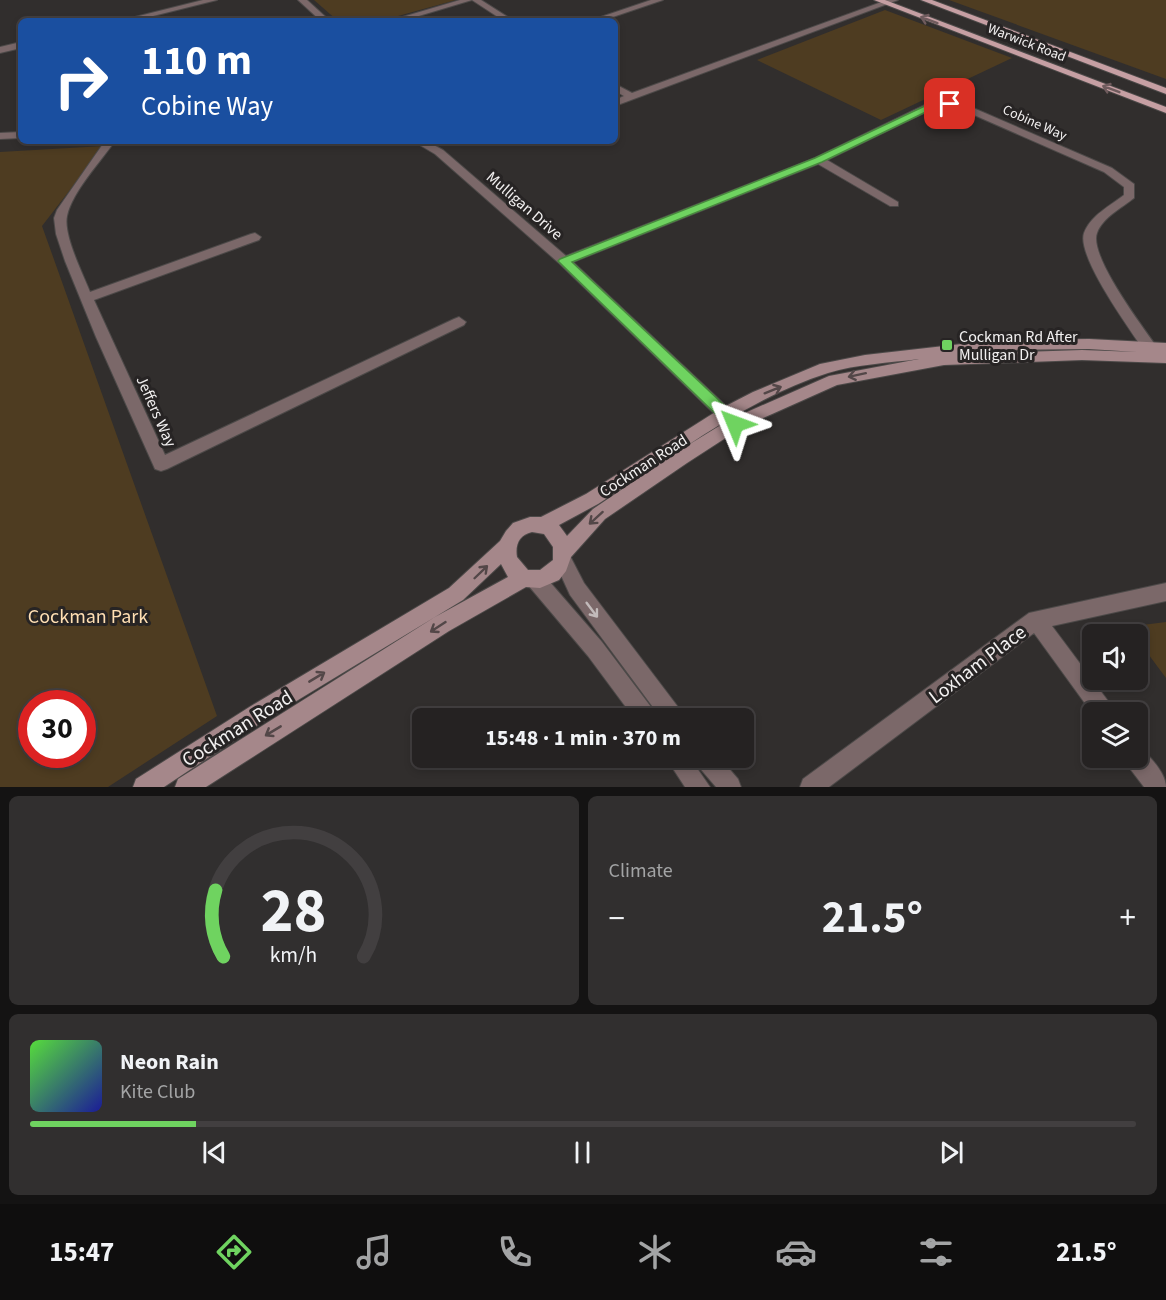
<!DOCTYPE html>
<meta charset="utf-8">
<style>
:root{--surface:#252222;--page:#312f2f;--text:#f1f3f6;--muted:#a3a4a5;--line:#423f40;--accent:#6fd360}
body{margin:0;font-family:"Source Sans 3",sans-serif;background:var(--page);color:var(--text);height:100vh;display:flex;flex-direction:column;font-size:22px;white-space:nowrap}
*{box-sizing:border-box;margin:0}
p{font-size:20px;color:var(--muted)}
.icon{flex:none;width:33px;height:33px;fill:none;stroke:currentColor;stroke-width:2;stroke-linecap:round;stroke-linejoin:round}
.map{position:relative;height:787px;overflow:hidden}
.details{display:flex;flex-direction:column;gap:9px;padding:9px;background:#141313;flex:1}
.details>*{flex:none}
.hud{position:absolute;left:18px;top:18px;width:600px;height:126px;border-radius:9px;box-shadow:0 3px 9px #0003,0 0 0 2px var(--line);background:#1a4fa0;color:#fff;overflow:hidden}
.buttons{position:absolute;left:1082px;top:624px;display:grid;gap:12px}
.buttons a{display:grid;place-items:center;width:66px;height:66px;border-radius:9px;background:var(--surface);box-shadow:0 3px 9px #0003,0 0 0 2px var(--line);font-size:30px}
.speed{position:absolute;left:18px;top:690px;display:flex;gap:12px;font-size:30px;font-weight:700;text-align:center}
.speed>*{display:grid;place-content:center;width:78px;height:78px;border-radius:50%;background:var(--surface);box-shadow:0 3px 9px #0003,0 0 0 2px var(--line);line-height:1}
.speed .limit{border:9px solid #d22;background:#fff;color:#111}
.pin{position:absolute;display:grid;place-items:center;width:51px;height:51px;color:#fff;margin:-26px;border-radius:12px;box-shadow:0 3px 9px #0006}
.me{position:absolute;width:66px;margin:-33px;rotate:314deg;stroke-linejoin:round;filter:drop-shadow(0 0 4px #0008)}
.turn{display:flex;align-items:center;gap:21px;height:126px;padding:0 24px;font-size:27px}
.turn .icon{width:78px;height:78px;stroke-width:2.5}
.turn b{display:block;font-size:42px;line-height:51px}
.big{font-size:45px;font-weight:700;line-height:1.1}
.details .widget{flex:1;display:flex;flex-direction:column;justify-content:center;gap:9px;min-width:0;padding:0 21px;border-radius:9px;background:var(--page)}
.details .dial{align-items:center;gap:0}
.dial svg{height:156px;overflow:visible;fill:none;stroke:var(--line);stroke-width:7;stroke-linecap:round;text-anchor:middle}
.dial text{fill:var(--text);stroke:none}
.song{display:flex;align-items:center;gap:18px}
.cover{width:72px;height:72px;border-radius:9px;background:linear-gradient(135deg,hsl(110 70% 55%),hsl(240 70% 35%))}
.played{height:6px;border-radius:3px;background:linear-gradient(90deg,var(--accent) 15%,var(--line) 15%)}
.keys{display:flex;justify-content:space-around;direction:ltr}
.heat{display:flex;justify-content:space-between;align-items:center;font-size:33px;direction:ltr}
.details .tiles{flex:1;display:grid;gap:9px;grid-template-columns:1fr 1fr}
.widget:last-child{grid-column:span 2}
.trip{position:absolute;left:412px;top:708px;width:342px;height:60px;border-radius:9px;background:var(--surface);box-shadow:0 3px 9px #0003,0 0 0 2px var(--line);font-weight:700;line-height:60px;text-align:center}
.menu{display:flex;height:96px;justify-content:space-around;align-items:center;background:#0f0e0e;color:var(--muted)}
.menu .icon{width:42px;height:42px}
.menu .on{color:var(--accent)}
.menu b{font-size:27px;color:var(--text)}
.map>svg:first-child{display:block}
.green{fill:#4e3c21;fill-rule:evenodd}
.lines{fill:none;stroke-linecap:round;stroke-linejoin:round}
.minor-casing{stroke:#4c4948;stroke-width:2}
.tertiary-casing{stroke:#4c4948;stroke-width:2}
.secondary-casing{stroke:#4c4948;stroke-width:2}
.primary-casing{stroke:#4c4948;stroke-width:2}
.minor{fill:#7b6869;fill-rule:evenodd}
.tertiary{fill:#7b6869;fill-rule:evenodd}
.secondary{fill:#a5878a;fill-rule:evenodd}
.primary{fill:#c69fa3;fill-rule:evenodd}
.oneway{stroke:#6f5b5d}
.oneway2{stroke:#534748}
.oneway3{stroke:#c2baba}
.route{fill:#6fd360;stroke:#48893e;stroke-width:1.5}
.poi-dot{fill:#6fd360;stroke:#272424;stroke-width:2}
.labels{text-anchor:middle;stroke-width:6;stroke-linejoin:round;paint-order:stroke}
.far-street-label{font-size:14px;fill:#f2f0f0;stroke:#272424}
.street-label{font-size:16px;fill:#f2f0f0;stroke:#272424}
.poi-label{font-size:16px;fill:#f2f0f0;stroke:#272424;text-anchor:start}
.near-park-label{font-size:20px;fill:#ffdfb3;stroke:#272424}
.near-street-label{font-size:20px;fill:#f2f0f0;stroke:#272424}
</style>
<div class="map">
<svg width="1166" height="787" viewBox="0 0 1166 787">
<rect width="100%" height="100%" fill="#312e2d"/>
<path class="green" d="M314,0H456L380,21H338Z
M949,0H1166V79Z
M885,10L1012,58L881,120L757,60Z
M104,146L42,226L217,716L108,787H0V152ZM32,704H82V754H32Z
M1166,622V678L1137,639V634H1133L1127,627Z"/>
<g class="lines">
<defs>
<path id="minor" d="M203,0H217L133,21H119Z
M298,0H307L330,21H321Z
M460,0H481L514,21H504L472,0L402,21H389Z
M651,0H663L601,21H589Z
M887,0H898L615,106V100L624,96L615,91V84L632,93Z
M21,42V48L0,53V47Z
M950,101L964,104L1112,168L1134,184V198C1122,208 1103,217 1097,233C1088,256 1147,333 1162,354L1164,358L1162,362H1152L1145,352C1131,331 1076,256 1084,233C1091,215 1110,206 1124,195V187L1104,172L958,108H934L827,160L898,202V206H890L818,164L573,262L741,420L743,424L741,428L735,430L729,428L560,264L435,154L413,141H426L443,150L566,256L815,158L929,103Z
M21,132V138L0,139V133Z
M105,141H115C101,161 72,192 67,216C63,235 83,274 90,292L251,234L255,233L261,237L259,240L94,300L165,455L454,319L459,317L466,322L464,325L167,469L161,471L155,469L96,337L65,261L56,234L54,218L57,210Z
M1166,583V601L1052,626L1111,705L1114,712L1092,713L1034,633L829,787H800L803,779L1029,613Z
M1137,748C1149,753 1166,774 1166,787H1144L1128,766L1125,758H1137Z"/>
<path id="tertiary" d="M563,551L569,554L584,583L681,711L684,718H661L570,595L554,560L557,554Z
M535,570L542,573L602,642L654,711L657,718H634L588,656L528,585L526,579L528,573Z
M666,758H690L710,787H685Z
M695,758H720L738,779L741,787H716L698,766Z"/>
<path id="secondary" d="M1089,339L1166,343V363L1082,360L944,365L837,385L741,428L687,463L605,519L571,557L566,571L559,580L540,588L526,587L449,631L206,787H175L178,779L435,617L508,577L501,564L463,600L265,720L164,787H133L136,779L251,706L449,588L500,541L506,531L513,523L530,517H541L586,494L720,409L753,392L820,364L865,355L997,340ZM1089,349L1137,352L1082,350L964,354L997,350ZM919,359L829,376L729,420L685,447C729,418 777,389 828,373C857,364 889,363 919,359ZM652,469L593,509L567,536L559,525L598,504ZM532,532L544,534L553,547V560L540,570H528L517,557C515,545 519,535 532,532Z"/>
<path id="primary" d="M874,0H885L1166,107V113Z
M921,0H932L1166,88V94Z"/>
</defs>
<use href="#minor" class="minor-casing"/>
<use href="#tertiary" class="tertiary-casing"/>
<use href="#secondary" class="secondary-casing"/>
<use href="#primary" class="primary-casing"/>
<use href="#minor" class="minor"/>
<use href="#tertiary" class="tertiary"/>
<use href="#secondary" class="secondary"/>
<use href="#primary" class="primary"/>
</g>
<defs><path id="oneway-shaft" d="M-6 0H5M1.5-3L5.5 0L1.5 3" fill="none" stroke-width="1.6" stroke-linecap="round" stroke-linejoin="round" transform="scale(1.5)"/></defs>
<g class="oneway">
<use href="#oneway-shaft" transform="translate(929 20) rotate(-159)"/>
<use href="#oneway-shaft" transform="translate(1111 89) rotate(-159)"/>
</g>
<g class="oneway2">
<use href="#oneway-shaft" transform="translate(857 375) rotate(168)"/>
<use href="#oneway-shaft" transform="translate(773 390) rotate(-22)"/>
<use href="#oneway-shaft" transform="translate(596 518) rotate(138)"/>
<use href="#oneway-shaft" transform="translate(481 572) rotate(-44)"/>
<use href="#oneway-shaft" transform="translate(438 627) rotate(147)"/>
<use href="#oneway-shaft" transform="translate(317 677) rotate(-31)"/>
<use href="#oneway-shaft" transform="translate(273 731) rotate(149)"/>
</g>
<use class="oneway3" href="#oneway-shaft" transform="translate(592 610) rotate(53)"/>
<path class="route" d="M950,101L955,104L953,105L934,108L822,162L572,262L740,420L743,424L740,428H730L558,261L560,259L815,158L929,104Z"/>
<rect class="poi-dot" x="941" y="339" width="12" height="12" rx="3"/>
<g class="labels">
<g class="far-street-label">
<text transform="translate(1027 42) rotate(21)" y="5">Warwick Road</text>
<text transform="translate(1035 122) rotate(24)" y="5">Cobine Way</text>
</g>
<g class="street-label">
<text transform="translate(525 205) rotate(41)" y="6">Mulligan Drive</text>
<text transform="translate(157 411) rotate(66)" y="6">Jeffers Way</text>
<text transform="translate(643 465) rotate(-33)" y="6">Cockman Road</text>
</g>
<g class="poi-label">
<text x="959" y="342">Cockman Rd After<tspan x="959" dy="18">Mulligan Dr</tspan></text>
</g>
<g class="near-park-label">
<text x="88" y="623">Cockman Park</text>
</g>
<g class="near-street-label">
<text transform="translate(977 664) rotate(-37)" y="7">Loxham Place</text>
<text transform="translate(237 728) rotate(-32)" y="7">Cockman Road</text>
</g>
</g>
</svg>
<div class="buttons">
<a><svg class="icon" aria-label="sound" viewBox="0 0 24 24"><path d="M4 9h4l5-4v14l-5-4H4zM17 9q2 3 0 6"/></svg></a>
<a><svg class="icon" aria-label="layers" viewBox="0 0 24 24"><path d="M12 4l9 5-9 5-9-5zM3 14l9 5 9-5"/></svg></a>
</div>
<div class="speed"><div class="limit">30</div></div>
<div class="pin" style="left:950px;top:104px;background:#d93025"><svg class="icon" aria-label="arrive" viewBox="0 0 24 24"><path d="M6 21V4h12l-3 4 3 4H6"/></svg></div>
<svg class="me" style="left:735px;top:424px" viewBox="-20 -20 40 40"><path d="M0-17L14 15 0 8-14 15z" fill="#6fd360" stroke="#fff" stroke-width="4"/></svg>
<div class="trip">15:48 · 1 min · 370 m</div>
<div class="hud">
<div class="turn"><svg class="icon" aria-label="right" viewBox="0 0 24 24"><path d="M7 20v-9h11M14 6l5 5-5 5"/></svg><div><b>110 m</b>Cobine Way</div></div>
</div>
</div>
<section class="details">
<div class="tiles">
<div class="widget dial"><svg viewBox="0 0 100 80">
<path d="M14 69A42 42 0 1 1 86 69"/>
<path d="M14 69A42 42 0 0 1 10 35" stroke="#6fd360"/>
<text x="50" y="56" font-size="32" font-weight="700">28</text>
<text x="50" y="72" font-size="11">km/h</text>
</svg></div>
<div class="widget"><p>Climate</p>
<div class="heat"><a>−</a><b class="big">21.5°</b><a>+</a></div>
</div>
<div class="widget">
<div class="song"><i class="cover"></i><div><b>Neon Rain</b><p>Kite Club</p></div></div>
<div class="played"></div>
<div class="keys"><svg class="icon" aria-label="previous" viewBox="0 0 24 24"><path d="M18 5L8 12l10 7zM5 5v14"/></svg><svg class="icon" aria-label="pause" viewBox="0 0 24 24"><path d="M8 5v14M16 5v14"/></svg><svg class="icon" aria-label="next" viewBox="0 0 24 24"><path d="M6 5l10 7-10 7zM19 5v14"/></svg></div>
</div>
</div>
</section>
<nav class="menu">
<b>15:47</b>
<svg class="icon on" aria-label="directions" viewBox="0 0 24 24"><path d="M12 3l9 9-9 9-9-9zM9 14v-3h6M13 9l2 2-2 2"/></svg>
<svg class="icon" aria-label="music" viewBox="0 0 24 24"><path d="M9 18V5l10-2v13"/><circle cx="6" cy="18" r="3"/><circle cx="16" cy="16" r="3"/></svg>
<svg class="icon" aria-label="phone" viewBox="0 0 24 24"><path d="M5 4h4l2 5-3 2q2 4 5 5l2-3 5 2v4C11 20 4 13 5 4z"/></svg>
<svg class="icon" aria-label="climate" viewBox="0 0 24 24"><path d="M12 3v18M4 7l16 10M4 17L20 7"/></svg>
<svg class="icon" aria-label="car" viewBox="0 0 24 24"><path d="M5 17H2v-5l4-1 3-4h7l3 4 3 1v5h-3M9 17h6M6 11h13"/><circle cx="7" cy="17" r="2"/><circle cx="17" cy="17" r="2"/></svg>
<svg class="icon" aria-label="filters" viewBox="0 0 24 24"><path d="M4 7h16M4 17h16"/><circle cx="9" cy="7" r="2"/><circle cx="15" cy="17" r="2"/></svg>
<b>21.5°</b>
</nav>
